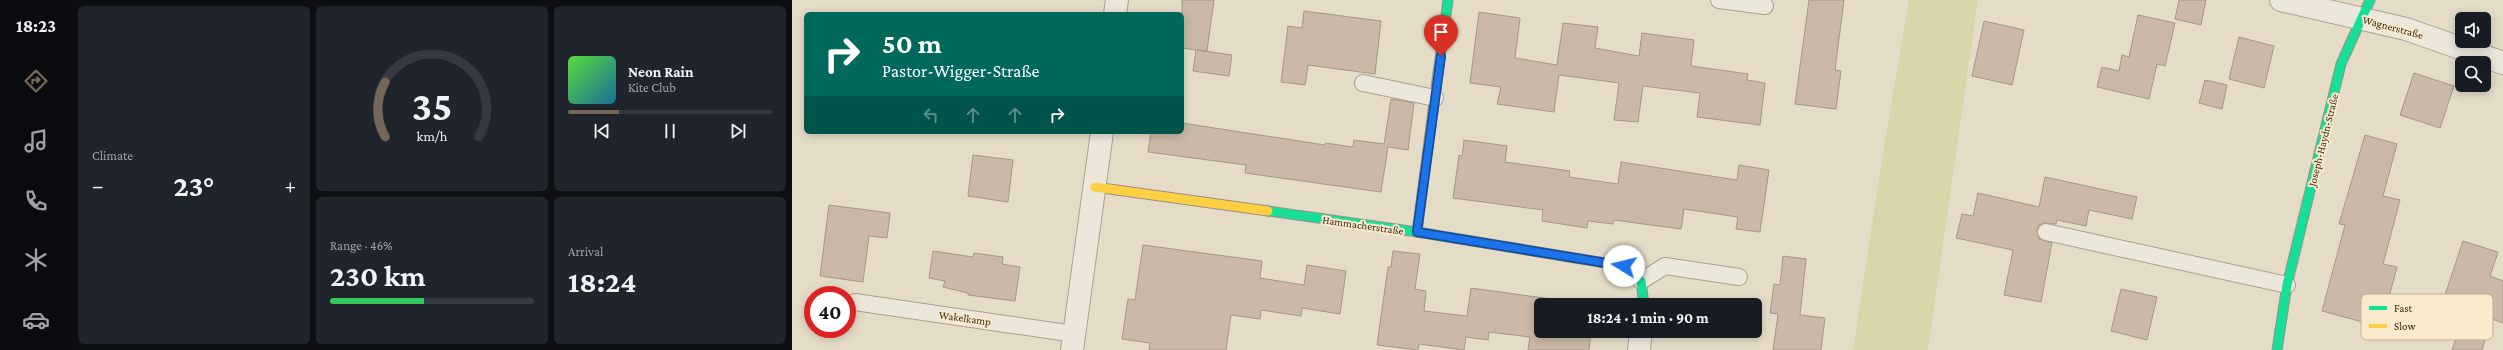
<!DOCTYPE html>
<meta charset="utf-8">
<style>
:root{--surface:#171b24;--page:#20242c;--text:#f1f3f6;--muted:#9ea1a6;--line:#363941;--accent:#756657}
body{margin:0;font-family:"Crimson Pro",serif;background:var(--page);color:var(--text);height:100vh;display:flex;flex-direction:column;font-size:15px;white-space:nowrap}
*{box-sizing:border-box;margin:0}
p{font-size:13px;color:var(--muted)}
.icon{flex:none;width:22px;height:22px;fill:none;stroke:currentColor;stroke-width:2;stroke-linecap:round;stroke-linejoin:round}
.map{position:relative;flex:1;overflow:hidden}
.side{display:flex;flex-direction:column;gap:6px;padding:6px;background:#0d0f14;width:720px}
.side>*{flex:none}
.top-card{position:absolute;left:12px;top:12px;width:380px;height:122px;border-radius:6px;box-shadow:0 2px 10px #0003;background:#00695c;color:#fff;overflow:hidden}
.tools{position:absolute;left:1663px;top:12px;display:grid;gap:8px}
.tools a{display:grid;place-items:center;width:36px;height:36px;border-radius:6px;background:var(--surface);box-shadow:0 2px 10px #0003;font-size:20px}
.speed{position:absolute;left:12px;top:286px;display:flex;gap:8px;font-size:20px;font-weight:700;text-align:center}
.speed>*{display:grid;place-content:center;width:52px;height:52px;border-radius:50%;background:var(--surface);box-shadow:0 2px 10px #0003;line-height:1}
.speed .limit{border:6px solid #d22;background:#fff;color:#111}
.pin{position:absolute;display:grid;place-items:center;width:34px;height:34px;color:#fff;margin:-41px -17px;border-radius:50% 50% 50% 0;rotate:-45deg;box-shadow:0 0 4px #0007}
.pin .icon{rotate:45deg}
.me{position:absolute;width:44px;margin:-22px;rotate:279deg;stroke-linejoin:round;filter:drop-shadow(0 0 3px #0008)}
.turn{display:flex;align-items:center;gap:14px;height:84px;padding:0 12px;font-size:18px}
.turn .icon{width:52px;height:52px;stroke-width:2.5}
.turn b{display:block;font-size:28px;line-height:34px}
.lanes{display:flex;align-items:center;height:38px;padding:0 12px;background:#0003;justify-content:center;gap:20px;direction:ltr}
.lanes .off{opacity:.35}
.big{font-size:30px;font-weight:700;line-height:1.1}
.side .tile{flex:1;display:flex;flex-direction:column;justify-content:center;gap:6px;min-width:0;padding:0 14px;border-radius:6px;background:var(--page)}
.side .dial{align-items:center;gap:0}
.dial svg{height:104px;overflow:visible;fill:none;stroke:var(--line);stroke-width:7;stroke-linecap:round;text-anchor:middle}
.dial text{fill:var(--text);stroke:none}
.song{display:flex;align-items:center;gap:12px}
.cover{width:48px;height:48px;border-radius:6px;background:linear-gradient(135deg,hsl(110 70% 55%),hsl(200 70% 35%))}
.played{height:4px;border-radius:2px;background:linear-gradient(90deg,var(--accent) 25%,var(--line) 25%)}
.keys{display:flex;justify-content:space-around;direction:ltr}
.heat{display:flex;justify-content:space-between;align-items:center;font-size:22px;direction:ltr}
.charge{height:6px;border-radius:3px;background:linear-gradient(90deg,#34c759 46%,var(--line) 0)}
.side .tiles{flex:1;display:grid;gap:6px;grid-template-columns:repeat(3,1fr)}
.tile:first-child{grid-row:span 2}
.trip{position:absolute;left:742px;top:298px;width:228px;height:40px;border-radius:6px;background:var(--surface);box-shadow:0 2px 10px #0003;font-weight:700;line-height:40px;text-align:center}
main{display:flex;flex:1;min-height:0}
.dock{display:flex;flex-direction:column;width:72px;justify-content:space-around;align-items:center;background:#090b0e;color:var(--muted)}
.dock .icon{width:28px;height:28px}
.dock .current{color:var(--accent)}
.dock b{font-size:18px;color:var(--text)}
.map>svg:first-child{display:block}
.green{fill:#d7d6a8}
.building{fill:#cab9a8;stroke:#a59688}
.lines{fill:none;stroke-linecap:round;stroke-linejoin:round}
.lane-casing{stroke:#aaa092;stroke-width:18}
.street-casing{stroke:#aaa092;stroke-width:24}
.fast-casing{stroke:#999082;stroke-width:11}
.slow-casing{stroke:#999082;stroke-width:11}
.lane{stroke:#ece6db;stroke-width:16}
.street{stroke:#ece6db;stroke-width:22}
.fast{stroke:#16e098;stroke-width:9}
.slow{stroke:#ffcf43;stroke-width:9}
.route-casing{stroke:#114b97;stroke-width:10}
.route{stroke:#1a73e8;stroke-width:7}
.labels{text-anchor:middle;stroke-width:4;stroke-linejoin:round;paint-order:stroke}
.street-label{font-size:11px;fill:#38271a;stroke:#f9eacb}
.key{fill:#f9eacb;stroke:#bfb096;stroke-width:1}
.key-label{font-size:11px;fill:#38271a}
</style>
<main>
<nav class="dock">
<b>18:23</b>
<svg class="icon current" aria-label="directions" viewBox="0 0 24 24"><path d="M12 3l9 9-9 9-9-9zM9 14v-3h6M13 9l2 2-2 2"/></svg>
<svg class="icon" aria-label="music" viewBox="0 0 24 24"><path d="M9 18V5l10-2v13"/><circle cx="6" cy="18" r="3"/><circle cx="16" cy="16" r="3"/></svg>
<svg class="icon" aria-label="phone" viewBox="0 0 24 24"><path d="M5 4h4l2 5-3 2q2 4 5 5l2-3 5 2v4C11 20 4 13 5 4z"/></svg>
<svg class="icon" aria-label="climate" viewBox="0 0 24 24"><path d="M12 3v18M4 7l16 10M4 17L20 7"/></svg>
<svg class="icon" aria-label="car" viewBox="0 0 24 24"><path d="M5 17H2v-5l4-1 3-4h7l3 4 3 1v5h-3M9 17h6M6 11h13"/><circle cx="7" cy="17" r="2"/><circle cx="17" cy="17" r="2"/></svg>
</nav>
<section class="side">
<div class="tiles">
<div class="tile"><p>Climate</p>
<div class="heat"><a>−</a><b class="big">23°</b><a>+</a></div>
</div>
<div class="tile dial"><svg viewBox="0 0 100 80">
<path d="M14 69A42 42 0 1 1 86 69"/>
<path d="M14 69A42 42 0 0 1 14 27" stroke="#756657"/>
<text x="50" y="56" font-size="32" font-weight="700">35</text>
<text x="50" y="72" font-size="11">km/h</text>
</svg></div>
<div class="tile">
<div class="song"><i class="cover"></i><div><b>Neon Rain</b><p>Kite Club</p></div></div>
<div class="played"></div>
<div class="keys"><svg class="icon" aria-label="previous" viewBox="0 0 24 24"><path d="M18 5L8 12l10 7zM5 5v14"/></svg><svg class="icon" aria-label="pause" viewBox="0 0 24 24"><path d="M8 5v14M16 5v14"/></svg><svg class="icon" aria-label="next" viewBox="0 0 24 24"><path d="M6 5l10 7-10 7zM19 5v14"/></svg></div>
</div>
<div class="tile"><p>Range · 46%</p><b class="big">230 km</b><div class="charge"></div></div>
<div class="tile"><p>Arrival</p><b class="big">18:24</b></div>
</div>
</section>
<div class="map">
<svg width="1711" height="350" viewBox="0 0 1711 350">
<rect width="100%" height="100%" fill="#e5dcc8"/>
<path class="green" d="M1117,0H1186L1136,350H1061L1091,153Z"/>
<path class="building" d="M390,0H422L415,51L405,50L440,55L437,76L401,71L404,50L390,48Z
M1017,0H1052L1043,70L1049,71L1044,109L1003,104Z
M1387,0H1414L1409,25L1383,19Z
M512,11L589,21L583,74L516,65L513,85L489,82L496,26L510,28Z
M687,12L728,18L723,58L765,65L771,23L806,27L803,48L847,56L850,33L902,40L899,66L956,74L955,80L973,83L968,125L905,117L908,93L851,86L846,122L822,120L827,83L767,75L762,112L705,104L709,87L678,83Z
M1346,15L1383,23L1373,66L1365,64L1357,99L1305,87L1310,67L1327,71L1330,55L1337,57Z
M1192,21L1232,30L1220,85L1180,76Z
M1447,37L1482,46L1472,88L1437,79Z
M1622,73L1662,86L1648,128L1608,115Z
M1413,80L1435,85L1430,109L1407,103Z
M599,99L622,103L616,150L596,147L589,192L453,173L454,165L356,152L359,132H390V123L533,145V143L561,147L562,140L592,144Z
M1573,135L1605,144L1591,196L1608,200L1591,264L1605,267L1589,327L1530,311L1553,225L1547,224Z
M672,140L715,146L713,162L778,171L777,177L826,184L829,162L945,180L947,165L977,170L968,232L944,229L946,217L892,209L889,229L822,220L821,224L796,221L795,228L750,221L751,210L661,198L667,155L670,156Z
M181,155L221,160L216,202L176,196Z
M1253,177L1345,197L1340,219L1297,210L1294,226L1265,220L1264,224L1252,223L1247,225L1245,230L1247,239L1260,243L1249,302L1212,295L1221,250L1164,238L1170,214L1181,216L1186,193L1247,207Z
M37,205L98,213L95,238L77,236L71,282L28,276Z
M1671,241L1706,252L1698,276L1711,281V323L1700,319L1690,350H1660L1665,335L1642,328Z
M351,245L470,261L468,278L512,285L515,265L554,271L548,314L510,308L509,316L469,310L468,319L439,315L434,350H357L358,343L330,339L336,299L343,300Z
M141,251L181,257L182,253L211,257L210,264L228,267L223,301L176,295V293L151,287L153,281L137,278Z
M601,251L628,254L623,289L634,291L632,311L675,316L679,288L803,305H749V331H799L797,350H736L738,337L697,332L696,340L674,337L672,350L627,344L626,350L585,345L596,267H599Z
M991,256L1014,259L1008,315L1033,318L1029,350H981L986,314L978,313L982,284L988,285Z
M1329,289L1365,297L1355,340L1319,331Z"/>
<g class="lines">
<defs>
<path id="lane" d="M927,0L973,6
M571,83L643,98
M1254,232L1495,285
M849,281L873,266L947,277
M63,302L282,334"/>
<path id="street" d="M1489,0L1614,29L1711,63
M323,14L325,0
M280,350L310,132
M847,350L849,331"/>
<path id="fast" d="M646,73L656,0
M476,211L625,232L832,266L849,281L852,305
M1485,350L1495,285L1549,64L1578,0"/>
<path id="slow" d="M303,187L476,211
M625,232L646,73"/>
</defs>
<use href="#lane" class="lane-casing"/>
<use href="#street" class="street-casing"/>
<use href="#fast" class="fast-casing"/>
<use href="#slow" class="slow-casing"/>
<use href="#lane" class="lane"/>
<use href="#street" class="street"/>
<use href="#fast" class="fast"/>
<use href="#slow" class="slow"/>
</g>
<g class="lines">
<defs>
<path id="route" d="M649,56L625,232L832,266"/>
</defs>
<use href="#route" class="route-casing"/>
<use href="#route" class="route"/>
</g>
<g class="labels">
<g class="street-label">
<text transform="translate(1601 27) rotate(15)" y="4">Wagnerstraße</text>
<text transform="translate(1531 140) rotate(-76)" y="4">Joseph-Haydn-Straße</text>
<text transform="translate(571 225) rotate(8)" y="4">Hammacherstraße</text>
<text transform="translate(173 318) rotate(8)" y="4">Wakelkamp</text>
</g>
</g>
<rect x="1569" y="294" width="132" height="46" rx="6" class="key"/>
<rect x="1577" y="306" width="18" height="4" fill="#16e098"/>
<rect x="1577" y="324" width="18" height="4" fill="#ffcf43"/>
<g class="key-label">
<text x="1602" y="312">Fast</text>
<text x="1602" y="330">Slow</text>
</g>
</svg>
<div class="tools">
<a><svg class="icon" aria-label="sound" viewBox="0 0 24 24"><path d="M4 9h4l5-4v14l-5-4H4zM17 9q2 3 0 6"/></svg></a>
<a><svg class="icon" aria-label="search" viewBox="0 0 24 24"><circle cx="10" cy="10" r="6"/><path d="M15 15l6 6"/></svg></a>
</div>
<div class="speed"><div class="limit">40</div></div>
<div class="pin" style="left:649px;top:56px;background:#d93025"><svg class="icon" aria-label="arrive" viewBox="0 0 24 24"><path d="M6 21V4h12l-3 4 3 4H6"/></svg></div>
<svg class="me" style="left:832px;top:266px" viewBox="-20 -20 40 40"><circle r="19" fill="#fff"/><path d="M0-13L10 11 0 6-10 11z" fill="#1a73e8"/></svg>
<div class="trip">18:24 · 1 min · 90 m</div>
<div class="top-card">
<div class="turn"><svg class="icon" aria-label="right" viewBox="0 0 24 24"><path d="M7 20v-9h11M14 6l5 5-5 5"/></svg><div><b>50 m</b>Pastor-Wigger-Straße</div></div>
<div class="lanes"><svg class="icon off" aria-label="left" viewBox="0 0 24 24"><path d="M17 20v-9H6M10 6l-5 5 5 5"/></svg><svg class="icon off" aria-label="ahead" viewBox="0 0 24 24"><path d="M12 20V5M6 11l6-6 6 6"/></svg><svg class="icon off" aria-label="ahead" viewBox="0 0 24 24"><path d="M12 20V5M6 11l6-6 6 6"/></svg><svg class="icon" aria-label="right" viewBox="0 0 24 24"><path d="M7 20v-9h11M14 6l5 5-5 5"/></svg></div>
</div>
</div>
</main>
